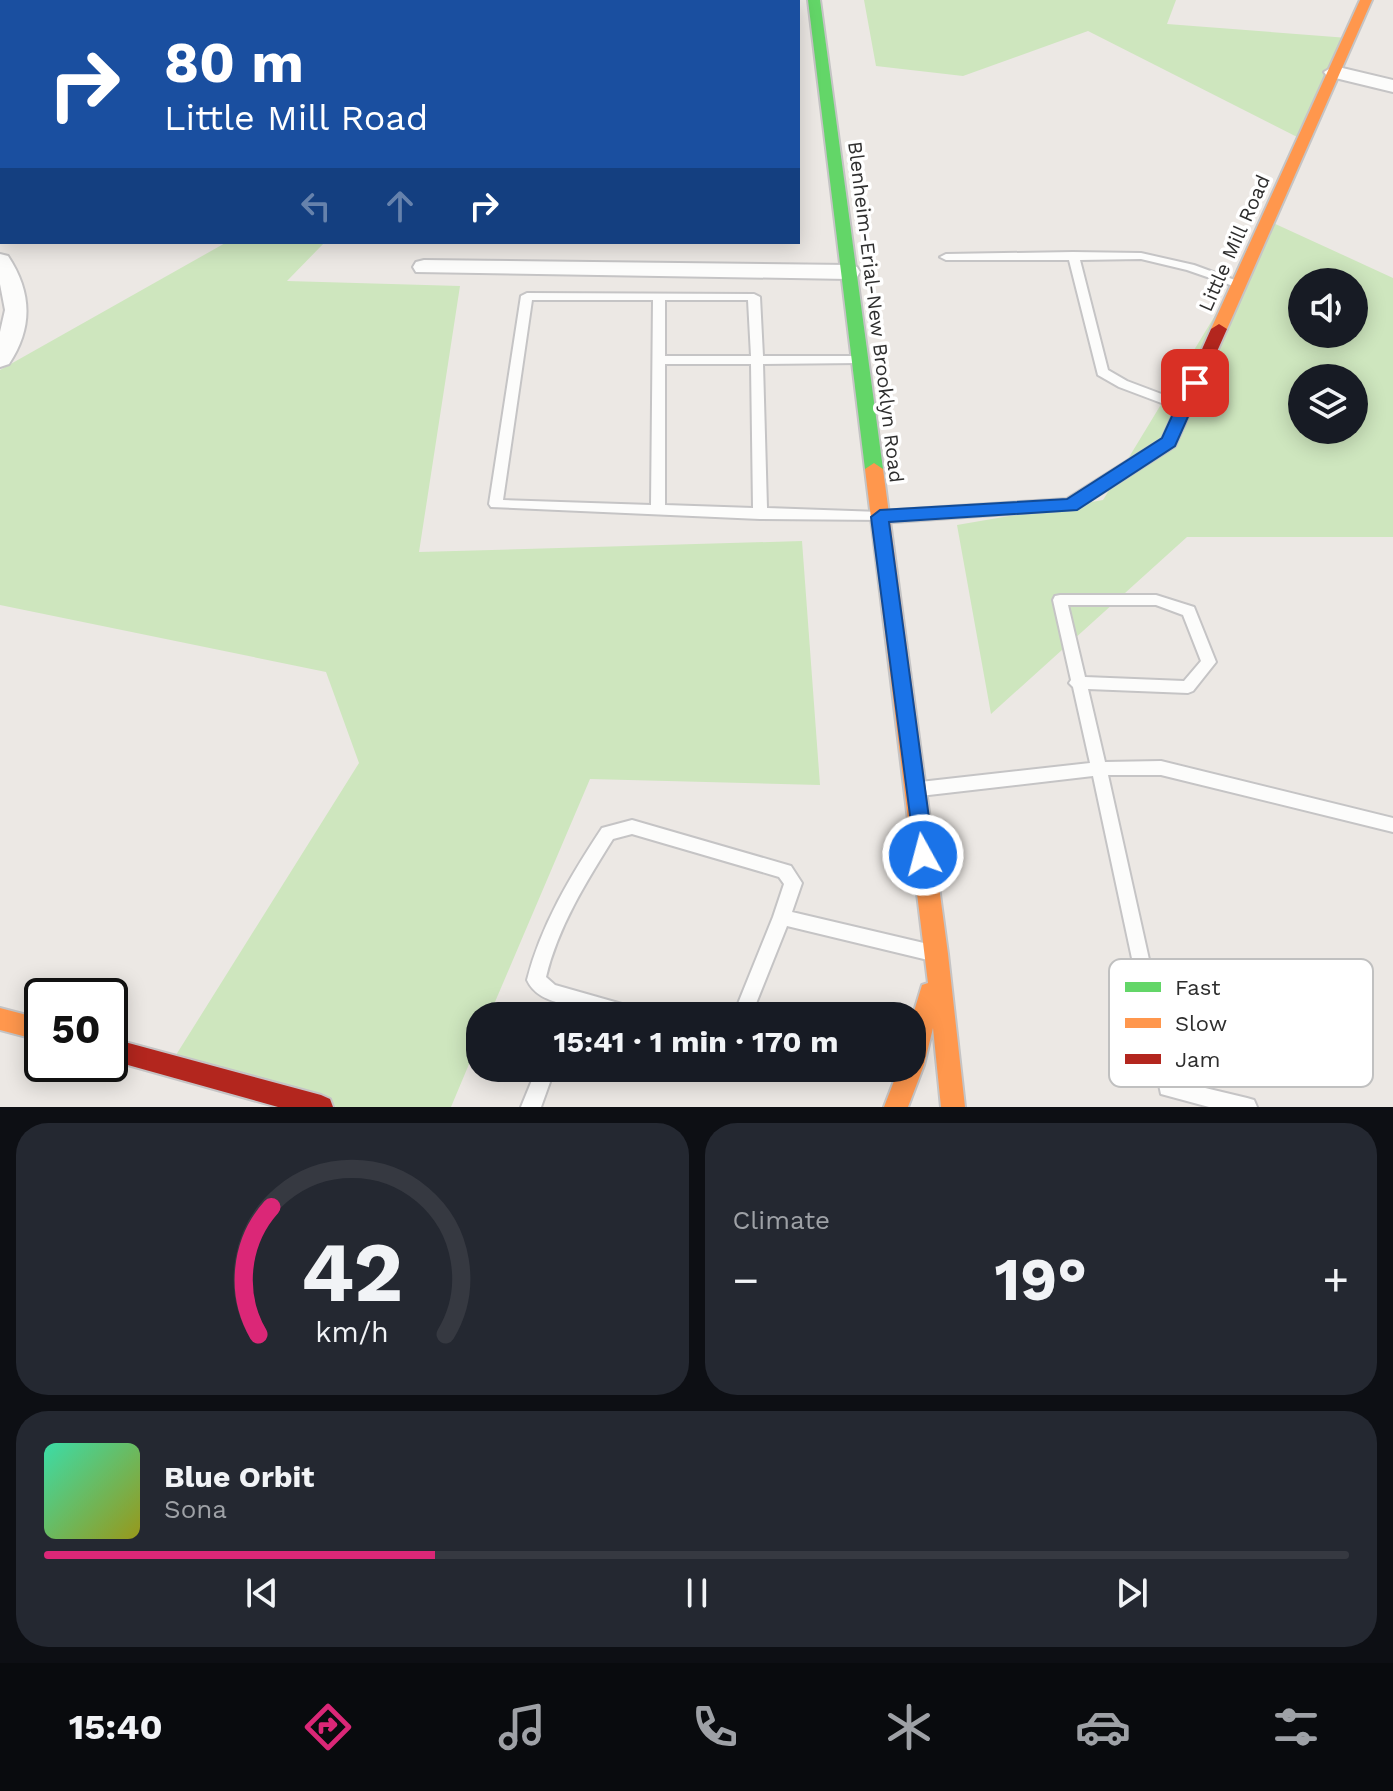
<!DOCTYPE html>
<meta charset="utf-8">
<style>
:root{--surface:#171b24;--page:#242831;--text:#f1f3f6;--muted:#9ea1a6;--line:#363941;--accent:#db2777}
body{margin:0;font-family:"Work Sans",sans-serif;background:var(--page);color:var(--text);height:100vh;display:flex;flex-direction:column;font-size:30px;white-space:nowrap}
*{box-sizing:border-box;margin:0}
p{font-size:26px;color:var(--muted)}
.icon{flex:none;width:44px;height:44px;fill:none;stroke:currentColor;stroke-width:2;stroke-linecap:round;stroke-linejoin:round}
.map{position:relative;height:1107px;overflow:hidden}
.drawer{display:flex;flex-direction:column;gap:16px;padding:16px;background:#0d0f14;flex:1}
.drawer>*{flex:none}
.top-card{position:absolute;left:0px;top:0px;width:800px;height:244px;box-shadow:0 4px 20px #0003;background:#1a4fa0;color:#fff;overflow:hidden}
.tools{position:absolute;left:1288px;top:268px;display:grid;gap:16px}
.tools a{display:grid;place-items:center;width:80px;height:80px;border-radius:50%;background:var(--surface);box-shadow:0 4px 20px #0003;font-size:40px}
.speed{position:absolute;left:24px;top:978px;display:flex;gap:16px;font-size:40px;font-weight:700;text-align:center}
.speed>*{display:grid;place-content:center;width:104px;height:104px;border-radius:50%;background:var(--surface);box-shadow:0 4px 20px #0003;line-height:1}
.speed .limit{border:4px solid #111;border-radius:12px;background:#fff;color:#111}
.pin{position:absolute;display:grid;place-items:center;width:68px;height:68px;color:#fff;margin:-34px;border-radius:16px;box-shadow:0 4px 12px #0006}
.me{position:absolute;width:88px;margin:-44px;rotate:353deg;stroke-linejoin:round;filter:drop-shadow(0 0 6px #0008)}
.turn{display:flex;align-items:center;gap:28px;height:168px;padding:0 32px;font-size:36px}
.turn .icon{width:104px;height:104px;stroke-width:2.5}
.turn b{display:block;font-size:56px;line-height:68px}
.lanes{display:flex;align-items:center;height:76px;padding:0 32px;background:#0003;justify-content:center;gap:40px;direction:ltr}
.lanes .off{opacity:.35}
.big{font-size:60px;font-weight:700;line-height:1.1}
.drawer .widget{flex:1;display:flex;flex-direction:column;justify-content:center;gap:12px;min-width:0;padding:0 28px;border-radius:32px;background:var(--page)}
.drawer .dial{align-items:center;gap:0}
.dial svg{height:208px;overflow:visible;fill:none;stroke:var(--line);stroke-width:7;stroke-linecap:round;text-anchor:middle}
.dial text{fill:var(--text);stroke:none}
.song{display:flex;align-items:center;gap:24px}
.cover{width:96px;height:96px;border-radius:12px;background:linear-gradient(135deg,hsl(160 70% 55%),hsl(60 70% 35%))}
.played{height:8px;border-radius:4px;background:linear-gradient(90deg,var(--accent) 30%,var(--line) 30%)}
.keys{display:flex;justify-content:space-around;direction:ltr}
.heat{display:flex;justify-content:space-between;align-items:center;font-size:44px;direction:ltr}
.drawer .tiles{flex:1;display:grid;gap:16px;grid-template-columns:1fr 1fr}
.widget:last-child{grid-column:span 2}
.trip{position:absolute;left:466px;top:1002px;width:460px;height:80px;border-radius:32px;background:var(--surface);box-shadow:0 4px 20px #0003;font-weight:700;line-height:80px;text-align:center}
.tabs{display:flex;height:128px;justify-content:space-around;align-items:center;background:#090b0e;color:var(--muted)}
.tabs .icon{width:56px;height:56px}
.tabs .selected{color:var(--accent)}
.tabs b{font-size:36px;color:var(--text)}
.map>svg:first-child{display:block}
.green{fill:#cee6be;fill-rule:evenodd}
.lines{fill:none;stroke-linecap:round;stroke-linejoin:round}
.lane-casing{stroke:#c5c4c5;stroke-width:4}
.street-casing{stroke:#c5c4c5;stroke-width:4}
.fast-casing{stroke:#c5c4c5;stroke-width:4}
.slow-casing{stroke:#c5c4c5;stroke-width:4}
.jam-casing{stroke:#c5c4c5;stroke-width:4}
.lane{fill:#fcfcfb;fill-rule:evenodd}
.street{fill:#fcfcfb;fill-rule:evenodd}
.fast{fill:#63d668;fill-rule:evenodd}
.slow{fill:#ff974d;fill-rule:evenodd}
.jam{fill:#b3261e;fill-rule:evenodd}
.route{fill:#1a73e8;stroke:#114b97;stroke-width:2}
.labels{text-anchor:middle;stroke-width:7;stroke-linejoin:round;paint-order:stroke}
.street-label{font-size:20px;fill:#2e2e2e;stroke:#fff}
.key{fill:#fff;stroke:#c0c0c0;stroke-width:2}
.key-label{font-size:22px;fill:#2e2e2e}
</style>
<div class="map">
<svg width="1393" height="1107" viewBox="0 0 1393 1107">
<rect width="100%" height="100%" fill="#ece8e4"/>
<path class="green" d="M864,0H1176L1167,24L1348,38L1305,141L1088,31L963,76L876,66Z
M1267,220L1393,278V537H1187L991,714L957,525L1103,500L1239,276ZM1302,282H1354V334H1302ZM1302,378H1354V430H1302Z
M227,242H325L287,281L460,286L419,552L802,541L820,785L590,779L489,1016H480V1038L451,1107H336L176,1055L359,763L326,672L0,605V370Z"/>
<g class="lines">
<defs>
<path id="lane" d="M1073,252L1141,253L1194,265L1243,283V287L1239,288L1187,270L1141,259L1080,260L1108,370L1127,381L1188,404L1190,407L1188,410H1180L1119,387L1098,375L1069,260H946L940,257L946,254Z
M527,293L754,294L760,297L763,356H863L865,359L863,362L859,363L763,364L767,508L880,512L885,514L887,517L885,520L760,519L491,507L489,504L521,296ZM532,300H653L651,505L503,500ZM665,300H748L751,356H665ZM665,364H751L753,508L665,505Z
M1060,595H1156L1194,607L1216,662L1193,691L1188,693L1088,689L1105,762L1161,761L1393,818V832L1161,775H1108L1176,1081L1247,1098L1254,1100L1257,1107H1209L1161,1094L1093,776L920,796L914,794L912,789L914,784L920,782L1090,763L1073,687L1069,683L1071,680L1053,600L1055,596ZM1068,605H1156L1183,615L1201,661L1184,681L1085,677Z
M632,820L791,866L802,883L792,912L928,944L934,946L937,952L934,958L928,960L787,926L751,1016H733L773,917L784,884L779,877L632,834L613,839C586,882 558,927 546,977L555,985L643,1010L646,1016H607L579,1008L576,1016H558L563,1004C548,1000 534,995 527,980C541,925 571,875 602,828Z
M537,1068H555L541,1107H521Z"/>
<path id="street" d="M0,0H13L2,2L0,10Z
M362,0H384L385,2H363Z
M417,0H438L416,2Z
M1334,66L1393,80V92L1327,76L1324,72Z
M2,222V236L0,237V223Z
M0,254L8,256C32,292 33,328 9,364L0,367V332L5,310L0,284Z
M424,260L849,265L857,267L860,272L857,277L849,279L416,272L413,267L416,262Z"/>
<path id="fast" d="M808,0H820L883,469L874,475L865,469Z"/>
<path id="slow" d="M1360,0H1372L1227,329L1224,332H1214L1211,329Z
M874,463L883,469L948,954L965,1107H941L933,1028L924,1065L908,1107H884L899,1068H912V1018L922,985L928,983L865,469Z
M0,1008L42,1019V1041L0,1030Z"/>
<path id="jam" d="M1219,324L1227,329L1175,446L1077,509L880,523L871,517L880,511L1067,499L1162,439L1211,329Z
M110,1038L321,1095L330,1099L333,1107H278L110,1060Z"/>
</defs>
<use href="#lane" class="lane-casing"/>
<use href="#street" class="street-casing"/>
<use href="#fast" class="fast-casing"/>
<use href="#slow" class="slow-casing"/>
<use href="#jam" class="jam-casing"/>
<use href="#lane" class="lane"/>
<use href="#street" class="street"/>
<use href="#fast" class="fast"/>
<use href="#slow" class="slow"/>
<use href="#jam" class="jam"/>
</g>
<path class="route" d="M1195,378L1203,383L1175,446L1077,510L889,522L934,855L931,861L923,864L916,861L871,517L880,510L1067,499L1162,438L1187,383Z"/>
<g class="labels">
<g class="street-label">
<text transform="translate(1234 243) rotate(-66)" y="7">Little Mill Road</text>
<text transform="translate(876 312) rotate(83)" y="7">Blenheim-Erial-New Brooklyn Road</text>
</g>
</g>
<rect x="1109" y="959" width="264" height="128" rx="12" class="key"/>
<rect x="1125" y="982" width="36" height="10" fill="#63d668"/>
<rect x="1125" y="1018" width="36" height="10" fill="#ff974d"/>
<rect x="1125" y="1054" width="36" height="10" fill="#b3261e"/>
<g class="key-label">
<text x="1175" y="995">Fast</text>
<text x="1175" y="1031">Slow</text>
<text x="1175" y="1067">Jam</text>
</g>
</svg>
<div class="tools">
<a><svg class="icon" aria-label="sound" viewBox="0 0 24 24"><path d="M4 9h4l5-4v14l-5-4H4zM17 9q2 3 0 6"/></svg></a>
<a><svg class="icon" aria-label="layers" viewBox="0 0 24 24"><path d="M12 4l9 5-9 5-9-5zM3 14l9 5 9-5"/></svg></a>
</div>
<div class="speed"><div class="limit">50</div></div>
<div class="pin" style="left:1195px;top:383px;background:#d93025"><svg class="icon" aria-label="arrive" viewBox="0 0 24 24"><path d="M6 21V4h12l-3 4 3 4H6"/></svg></div>
<svg class="me" style="left:923px;top:855px" viewBox="-20 -20 40 40"><circle r="17" fill="#1a73e8" stroke="#fff" stroke-width="3"/><path d="M0-11L8 9 0 5-8 9z" fill="#fff"/></svg>
<div class="trip">15:41 · 1 min · 170 m</div>
<div class="top-card">
<div class="turn"><svg class="icon" aria-label="right" viewBox="0 0 24 24"><path d="M7 20v-9h11M14 6l5 5-5 5"/></svg><div><b>80 m</b>Little Mill Road</div></div>
<div class="lanes"><svg class="icon off" aria-label="left" viewBox="0 0 24 24"><path d="M17 20v-9H6M10 6l-5 5 5 5"/></svg><svg class="icon off" aria-label="ahead" viewBox="0 0 24 24"><path d="M12 20V5M6 11l6-6 6 6"/></svg><svg class="icon" aria-label="right" viewBox="0 0 24 24"><path d="M7 20v-9h11M14 6l5 5-5 5"/></svg></div>
</div>
</div>
<section class="drawer">
<div class="tiles">
<div class="widget dial"><svg viewBox="0 0 100 80">
<path d="M14 69A42 42 0 1 1 86 69"/>
<path d="M14 69A42 42 0 0 1 19 20" stroke="#db2777"/>
<text x="50" y="56" font-size="32" font-weight="700">42</text>
<text x="50" y="72" font-size="11">km/h</text>
</svg></div>
<div class="widget"><p>Climate</p>
<div class="heat"><a>−</a><b class="big">19°</b><a>+</a></div>
</div>
<div class="widget">
<div class="song"><i class="cover"></i><div><b>Blue Orbit</b><p>Sona</p></div></div>
<div class="played"></div>
<div class="keys"><svg class="icon" aria-label="previous" viewBox="0 0 24 24"><path d="M18 5L8 12l10 7zM5 5v14"/></svg><svg class="icon" aria-label="pause" viewBox="0 0 24 24"><path d="M8 5v14M16 5v14"/></svg><svg class="icon" aria-label="next" viewBox="0 0 24 24"><path d="M6 5l10 7-10 7zM19 5v14"/></svg></div>
</div>
</div>
</section>
<nav class="tabs">
<b>15:40</b>
<svg class="icon selected" aria-label="directions" viewBox="0 0 24 24"><path d="M12 3l9 9-9 9-9-9zM9 14v-3h6M13 9l2 2-2 2"/></svg>
<svg class="icon" aria-label="music" viewBox="0 0 24 24"><path d="M9 18V5l10-2v13"/><circle cx="6" cy="18" r="3"/><circle cx="16" cy="16" r="3"/></svg>
<svg class="icon" aria-label="phone" viewBox="0 0 24 24"><path d="M5 4h4l2 5-3 2q2 4 5 5l2-3 5 2v4C11 20 4 13 5 4z"/></svg>
<svg class="icon" aria-label="climate" viewBox="0 0 24 24"><path d="M12 3v18M4 7l16 10M4 17L20 7"/></svg>
<svg class="icon" aria-label="car" viewBox="0 0 24 24"><path d="M5 17H2v-5l4-1 3-4h7l3 4 3 1v5h-3M9 17h6M6 11h13"/><circle cx="7" cy="17" r="2"/><circle cx="17" cy="17" r="2"/></svg>
<svg class="icon" aria-label="filters" viewBox="0 0 24 24"><path d="M4 7h16M4 17h16"/><circle cx="9" cy="7" r="2"/><circle cx="15" cy="17" r="2"/></svg>
</nav>
